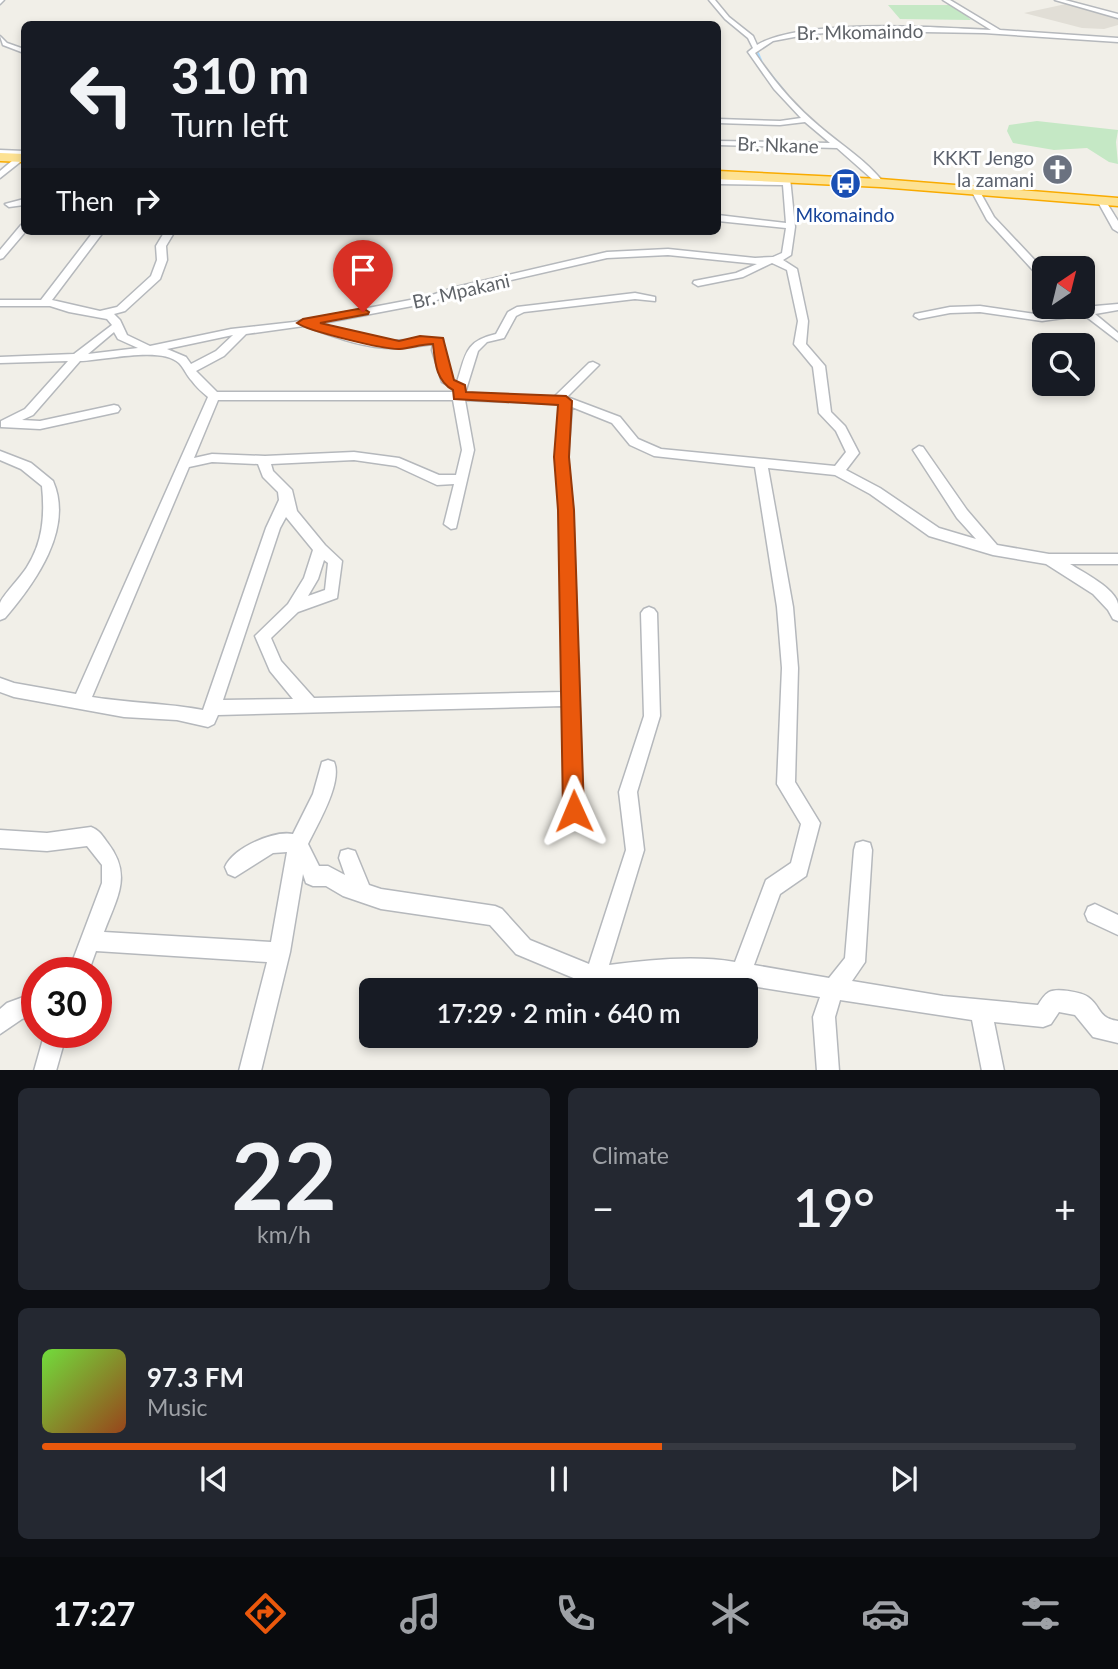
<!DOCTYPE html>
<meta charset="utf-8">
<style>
:root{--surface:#171b24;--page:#242831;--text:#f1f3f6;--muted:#9ea1a6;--line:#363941;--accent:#ea580c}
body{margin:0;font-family:Lato,sans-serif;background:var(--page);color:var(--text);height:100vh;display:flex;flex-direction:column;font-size:26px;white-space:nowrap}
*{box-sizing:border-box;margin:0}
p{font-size:23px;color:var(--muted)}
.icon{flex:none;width:38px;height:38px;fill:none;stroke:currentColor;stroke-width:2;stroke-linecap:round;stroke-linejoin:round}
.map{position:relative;height:1070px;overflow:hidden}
.panel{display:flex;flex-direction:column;gap:18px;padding:18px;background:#0d0f14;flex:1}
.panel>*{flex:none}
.guide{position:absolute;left:21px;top:21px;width:700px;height:214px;border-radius:10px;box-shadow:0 4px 10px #0003;background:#171b24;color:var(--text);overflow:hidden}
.needle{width:46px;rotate:35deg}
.controls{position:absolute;left:1032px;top:256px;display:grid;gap:14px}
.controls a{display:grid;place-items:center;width:63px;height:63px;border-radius:10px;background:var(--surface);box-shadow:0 4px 10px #0003;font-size:35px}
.speed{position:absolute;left:21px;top:957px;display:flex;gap:14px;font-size:35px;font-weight:700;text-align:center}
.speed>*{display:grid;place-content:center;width:91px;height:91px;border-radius:50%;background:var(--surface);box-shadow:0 4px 10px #0003;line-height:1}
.speed .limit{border:10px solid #d22;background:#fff;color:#111}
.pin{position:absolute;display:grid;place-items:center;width:60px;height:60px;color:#fff;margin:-72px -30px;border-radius:50% 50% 50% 0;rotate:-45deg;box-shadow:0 0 7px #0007}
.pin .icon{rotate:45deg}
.me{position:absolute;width:77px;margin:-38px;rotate:359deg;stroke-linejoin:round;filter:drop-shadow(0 0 5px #0008)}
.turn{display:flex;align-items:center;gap:24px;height:147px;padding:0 35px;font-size:32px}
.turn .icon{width:91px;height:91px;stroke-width:2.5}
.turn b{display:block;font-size:49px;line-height:60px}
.then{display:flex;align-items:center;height:66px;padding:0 35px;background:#0003;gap:14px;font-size:26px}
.big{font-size:52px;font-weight:600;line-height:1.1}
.panel .tile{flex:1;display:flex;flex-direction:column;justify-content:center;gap:10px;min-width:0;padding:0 24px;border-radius:10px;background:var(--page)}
.panel .dial{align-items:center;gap:0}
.dial b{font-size:91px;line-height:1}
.song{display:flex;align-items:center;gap:21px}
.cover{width:84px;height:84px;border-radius:10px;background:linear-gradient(135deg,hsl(100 70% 55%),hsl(20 70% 35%))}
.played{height:7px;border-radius:4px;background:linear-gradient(90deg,var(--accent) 60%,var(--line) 60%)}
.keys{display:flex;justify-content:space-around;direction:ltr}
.heat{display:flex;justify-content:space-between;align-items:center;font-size:38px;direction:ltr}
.panel .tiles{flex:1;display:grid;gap:18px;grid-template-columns:1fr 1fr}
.tile:last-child{grid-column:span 2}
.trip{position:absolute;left:359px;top:978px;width:399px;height:70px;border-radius:10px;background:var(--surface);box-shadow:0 4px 10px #0003;font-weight:600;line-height:70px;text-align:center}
.dock{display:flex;height:112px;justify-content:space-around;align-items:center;background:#090b0e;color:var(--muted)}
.dock .icon{width:49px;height:49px}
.dock .active{color:var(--accent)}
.dock b{font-size:32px;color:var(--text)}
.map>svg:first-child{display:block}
.education{fill:#e1ded6}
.green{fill:#c5e8c5}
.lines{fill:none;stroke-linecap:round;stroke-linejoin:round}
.stream{stroke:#aadaff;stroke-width:2}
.minor-casing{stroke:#b5b8bc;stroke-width:3}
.highway-casing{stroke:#f9ab00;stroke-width:3}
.minor{fill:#fff;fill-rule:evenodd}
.highway{fill:#fde293;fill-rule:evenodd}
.route{fill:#ea580c;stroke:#983908;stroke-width:2}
.labels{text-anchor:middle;stroke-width:6;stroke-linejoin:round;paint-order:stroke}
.far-street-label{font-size:19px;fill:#5f6368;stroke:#fff}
.far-worship-label{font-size:19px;fill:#5b616d;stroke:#fff;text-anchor:end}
.far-transit-label{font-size:19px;fill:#164399;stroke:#fff}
</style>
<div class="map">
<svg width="1118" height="1071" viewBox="0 0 1118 1071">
<rect width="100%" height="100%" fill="#f1efe8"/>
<path class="education" d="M1066,4L1118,18V25L1104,29L1082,28L1024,13Z"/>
<path class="green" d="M888,5H956L971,20L900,19Z
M1037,121L1118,130L1116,142L1118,164L1109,162L1087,148L1054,150L1013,143L1007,131L1009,125Z"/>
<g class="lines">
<path class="stream" d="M756,48L763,65L785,92"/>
<defs>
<path id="minor" d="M0,0H4L0,4Z
M709,0H715L729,17L753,36L757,45C801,18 936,27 991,30L943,0H950L1000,30L1118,38V42L984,33L863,31L810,34L773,41L755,53C773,80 794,105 819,126C841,145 866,160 884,183L880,186L837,148L718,145V141L830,143L805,122L780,125L718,123V119L780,121L801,118L774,89L748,52L753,48L748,38L725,19Z
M1055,0H1065L1118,14V18Z
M0,36L7,43L24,49V53L3,45Z
M0,150L24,151V159L0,178V171L19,155L0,154Z
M783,176L790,178L795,227L791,255L783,260L797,269L808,321L806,344L825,366L831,412L845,426L859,453L846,470L880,488L939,528L976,539L957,518L913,450L919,446L923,447L967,510L997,545L1049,554H1118V564H1070C1083,572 1116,589 1118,604C1118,609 1118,616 1118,621L1113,619L1108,610L1093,594L1046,564L993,555L929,536L870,494L835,475L768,468L793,607L798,668L795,782L820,823L806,876L780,894L754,965L829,978L845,958L854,850L856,843L863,841L870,843L872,850L865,962L852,981L943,996L1038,1005C1041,1000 1044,995 1049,992C1057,988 1081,992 1088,997C1102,1007 1097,1018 1118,1021V1043L1093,1037L1075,1015L1059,1012L1051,1024L1043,1027L994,1022L1004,1071H982L972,1020L840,1000L835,1017L839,1071H817L813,1017L820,997L745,985L741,990H719L723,981L720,980H651L595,987L516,954L490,925L381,909L343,896L326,886H313L306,883L303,874L290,952L261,1071H239L267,962L96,951L88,973H68L102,883V865L87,846L47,851L0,848V830L47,833L91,827C99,830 102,835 107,842C133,875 117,897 104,932L271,942L287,852L273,853L235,877L228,874L225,867C233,848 274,830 293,834L313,794L322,762L328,760L334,762C343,782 317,825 308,844L319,866H328L345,875L339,858L341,851L348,849L355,851L369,885L381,889L495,906L502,909L530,940L589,964L626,850L619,792L644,716L641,613L644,609L649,607L654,609L657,613L660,716L637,792L644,850L609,965C650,960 694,955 735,962L766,880L791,863L801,824L777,784L782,668L777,607L755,467L654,456L630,445L612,423L572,407L568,457L573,510L583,811L580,817L574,820L568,817L565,811L563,706L218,715L214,724L208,727L177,720L124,717L14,697L0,692V678L14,683L76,694L208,397C202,392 196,387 192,381C187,376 184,368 179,363C162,346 105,360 80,361L33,415L22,420L40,421L114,405L118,406L120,409L118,412L40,429L1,427V421L25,409L68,361L0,363V357L74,354L112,325L107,319L69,312L50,306H0V300H41L94,231H104L52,300L100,311L117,307L151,276L157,260L156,246L165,231H175L166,246L167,260L160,279L125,311L114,314L120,320L127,335L150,346L231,329L294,322L426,297L456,287L607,252L668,249L755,258L773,257L782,253L786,228L718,221V215L786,223L783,185L718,184V179L782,180ZM668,255L757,264L736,273L694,281L693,283L698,286L743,277L772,263L787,270L798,321L794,344L813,367L819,413L836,431L846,452L835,466L661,449L638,439L620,417L567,397L599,365L593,362L589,363L554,397L465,393L478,351L487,342L504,338L516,316L524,312L635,299L655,301V297L635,293L517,307L508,312L496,334C465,341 466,354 457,382L453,380L444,350L443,339L383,341L353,335L318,324L428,303L463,291L607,258ZM304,326C334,337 368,350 400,348C411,348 422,345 433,344L432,350L442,382L454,389L453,392H217L196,371L224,356L246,334ZM114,332L118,339L138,348L88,354ZM233,335L216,351L191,364L186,357L167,349ZM218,400H453L462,450L456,475H439L399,458L354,452L265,456L212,454L194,458ZM465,400L560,404L556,457L559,510L563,692L314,698L281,661L271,638L298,612L337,598L342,561L325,545L297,511L292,490L273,471L271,464L354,460L396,466L437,485L454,484L444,524L451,529L456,528L474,450ZM212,462L258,464L263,477L278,492L279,500L266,528L203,710C166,703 128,703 92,697L189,467ZM286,517L313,550L304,578L288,604L255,636L270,671L293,699L223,700L280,528ZM324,560L328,563L325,590L308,596L318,579Z
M973,190H979L994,217L1045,271V280L1041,279L987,220L972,192Z
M24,199V205L9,207L5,204Z
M1102,199L1105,200L1118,221V232L1113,229L1098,202Z
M24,224L26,231L3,258L0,259V250L21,225Z
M1118,304V310L1095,314L1118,333V341L1084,315L1042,321L980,312L950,313L919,319L914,316L915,314L950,307L980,306L1042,315L1084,307Z
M0,451L31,463L53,481C74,529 35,583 5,618L0,620C0,616 0,607 0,603C3,595 21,577 27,567C43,542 45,515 42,486L21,469L0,460Z
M1095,904L1118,915V935L1088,921L1085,914L1088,907Z
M37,992V1013L22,1019L0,1034V1009L7,1003Z
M45,1032H67L56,1071H34Z"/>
<path id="highway" d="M0,153L24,154V162L0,161Z
M718,171L880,179L1118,198V206L880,187L718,179Z"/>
</defs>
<use href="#minor" class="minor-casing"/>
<use href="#highway" class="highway-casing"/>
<use href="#minor" class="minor"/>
<use href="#highway" class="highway"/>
</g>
<path class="route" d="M363,308L369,312L368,314L320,323L399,341L420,336L443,338L454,380L465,385L466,392L566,396L572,401L569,457L574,510L584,811L581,818L574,821L566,818L563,811L558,510L554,457L558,405L454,399L453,390C436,381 435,362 433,344C421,344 411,348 400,349C385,350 308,331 297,323L303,319Z"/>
<defs>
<symbol id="church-disc" viewBox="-11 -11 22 22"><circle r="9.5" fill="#6b7280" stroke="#fff"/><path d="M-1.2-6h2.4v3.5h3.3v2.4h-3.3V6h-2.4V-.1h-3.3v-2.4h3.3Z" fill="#fff"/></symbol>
<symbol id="bus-disc" viewBox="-11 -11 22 22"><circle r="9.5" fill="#1a4fb4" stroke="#fff"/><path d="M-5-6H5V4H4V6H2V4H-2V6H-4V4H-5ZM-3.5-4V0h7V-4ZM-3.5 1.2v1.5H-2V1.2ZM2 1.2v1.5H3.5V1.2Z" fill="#fff"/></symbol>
</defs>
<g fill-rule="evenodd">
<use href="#church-disc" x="1040" y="152" width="35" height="35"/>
<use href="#bus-disc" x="828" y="166" width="35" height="35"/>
</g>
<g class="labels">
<g class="far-street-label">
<text transform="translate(860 32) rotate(-1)" y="7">Br. Mkomaindo</text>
<text transform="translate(778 145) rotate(2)" y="7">Br. Nkane</text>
<text transform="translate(461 291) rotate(-13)" y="7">Br. Mpakani</text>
</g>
<g class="far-worship-label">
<text x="1034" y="165">KKKT Jengo<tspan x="1034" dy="22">la zamani</tspan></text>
</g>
<g class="far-transit-label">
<text x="845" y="222">Mkomaindo</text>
</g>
</g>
</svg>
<div class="controls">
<a><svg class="needle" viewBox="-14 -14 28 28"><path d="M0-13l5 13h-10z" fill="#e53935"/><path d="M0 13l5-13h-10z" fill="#9ea1a6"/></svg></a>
<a><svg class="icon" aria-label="search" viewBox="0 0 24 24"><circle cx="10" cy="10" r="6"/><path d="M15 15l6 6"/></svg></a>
</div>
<div class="speed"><div class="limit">30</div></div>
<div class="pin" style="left:363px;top:312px;background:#d93025"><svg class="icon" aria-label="arrive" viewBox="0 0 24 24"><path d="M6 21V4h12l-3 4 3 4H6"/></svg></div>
<svg class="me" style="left:574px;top:811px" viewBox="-20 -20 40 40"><path d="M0-17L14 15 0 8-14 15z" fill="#ea580c" stroke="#fff" stroke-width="4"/></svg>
<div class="trip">17:29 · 2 min · 640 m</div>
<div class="guide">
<div class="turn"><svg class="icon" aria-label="left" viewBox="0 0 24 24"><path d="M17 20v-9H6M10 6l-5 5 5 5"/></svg><div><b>310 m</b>Turn left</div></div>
<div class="then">Then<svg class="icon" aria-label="right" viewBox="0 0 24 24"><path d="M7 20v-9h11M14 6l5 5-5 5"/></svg></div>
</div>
</div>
<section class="panel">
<div class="tiles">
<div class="tile dial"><b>22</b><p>km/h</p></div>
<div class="tile"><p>Climate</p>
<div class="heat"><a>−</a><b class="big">19°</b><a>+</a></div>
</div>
<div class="tile">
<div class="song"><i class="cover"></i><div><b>97.3 FM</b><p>Music</p></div></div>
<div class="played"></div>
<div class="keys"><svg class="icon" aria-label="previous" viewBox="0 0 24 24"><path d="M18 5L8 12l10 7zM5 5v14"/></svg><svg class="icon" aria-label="pause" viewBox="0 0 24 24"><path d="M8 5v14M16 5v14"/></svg><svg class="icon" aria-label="next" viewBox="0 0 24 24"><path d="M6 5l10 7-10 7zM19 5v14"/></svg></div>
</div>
</div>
</section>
<nav class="dock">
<b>17:27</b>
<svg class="icon active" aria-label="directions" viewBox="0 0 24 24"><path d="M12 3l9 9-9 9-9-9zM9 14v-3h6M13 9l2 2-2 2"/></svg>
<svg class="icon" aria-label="music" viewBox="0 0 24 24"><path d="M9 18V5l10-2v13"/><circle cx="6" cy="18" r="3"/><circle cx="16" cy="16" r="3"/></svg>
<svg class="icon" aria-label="phone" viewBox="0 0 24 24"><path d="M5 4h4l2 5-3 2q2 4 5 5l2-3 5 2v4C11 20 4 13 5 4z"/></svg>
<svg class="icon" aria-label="climate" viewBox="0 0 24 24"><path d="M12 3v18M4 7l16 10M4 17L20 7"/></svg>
<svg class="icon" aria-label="car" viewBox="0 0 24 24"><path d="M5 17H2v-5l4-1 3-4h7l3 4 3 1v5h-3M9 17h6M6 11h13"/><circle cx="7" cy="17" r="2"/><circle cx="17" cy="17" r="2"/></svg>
<svg class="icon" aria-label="filters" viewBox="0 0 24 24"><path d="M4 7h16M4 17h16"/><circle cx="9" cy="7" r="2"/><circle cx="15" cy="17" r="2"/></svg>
</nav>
